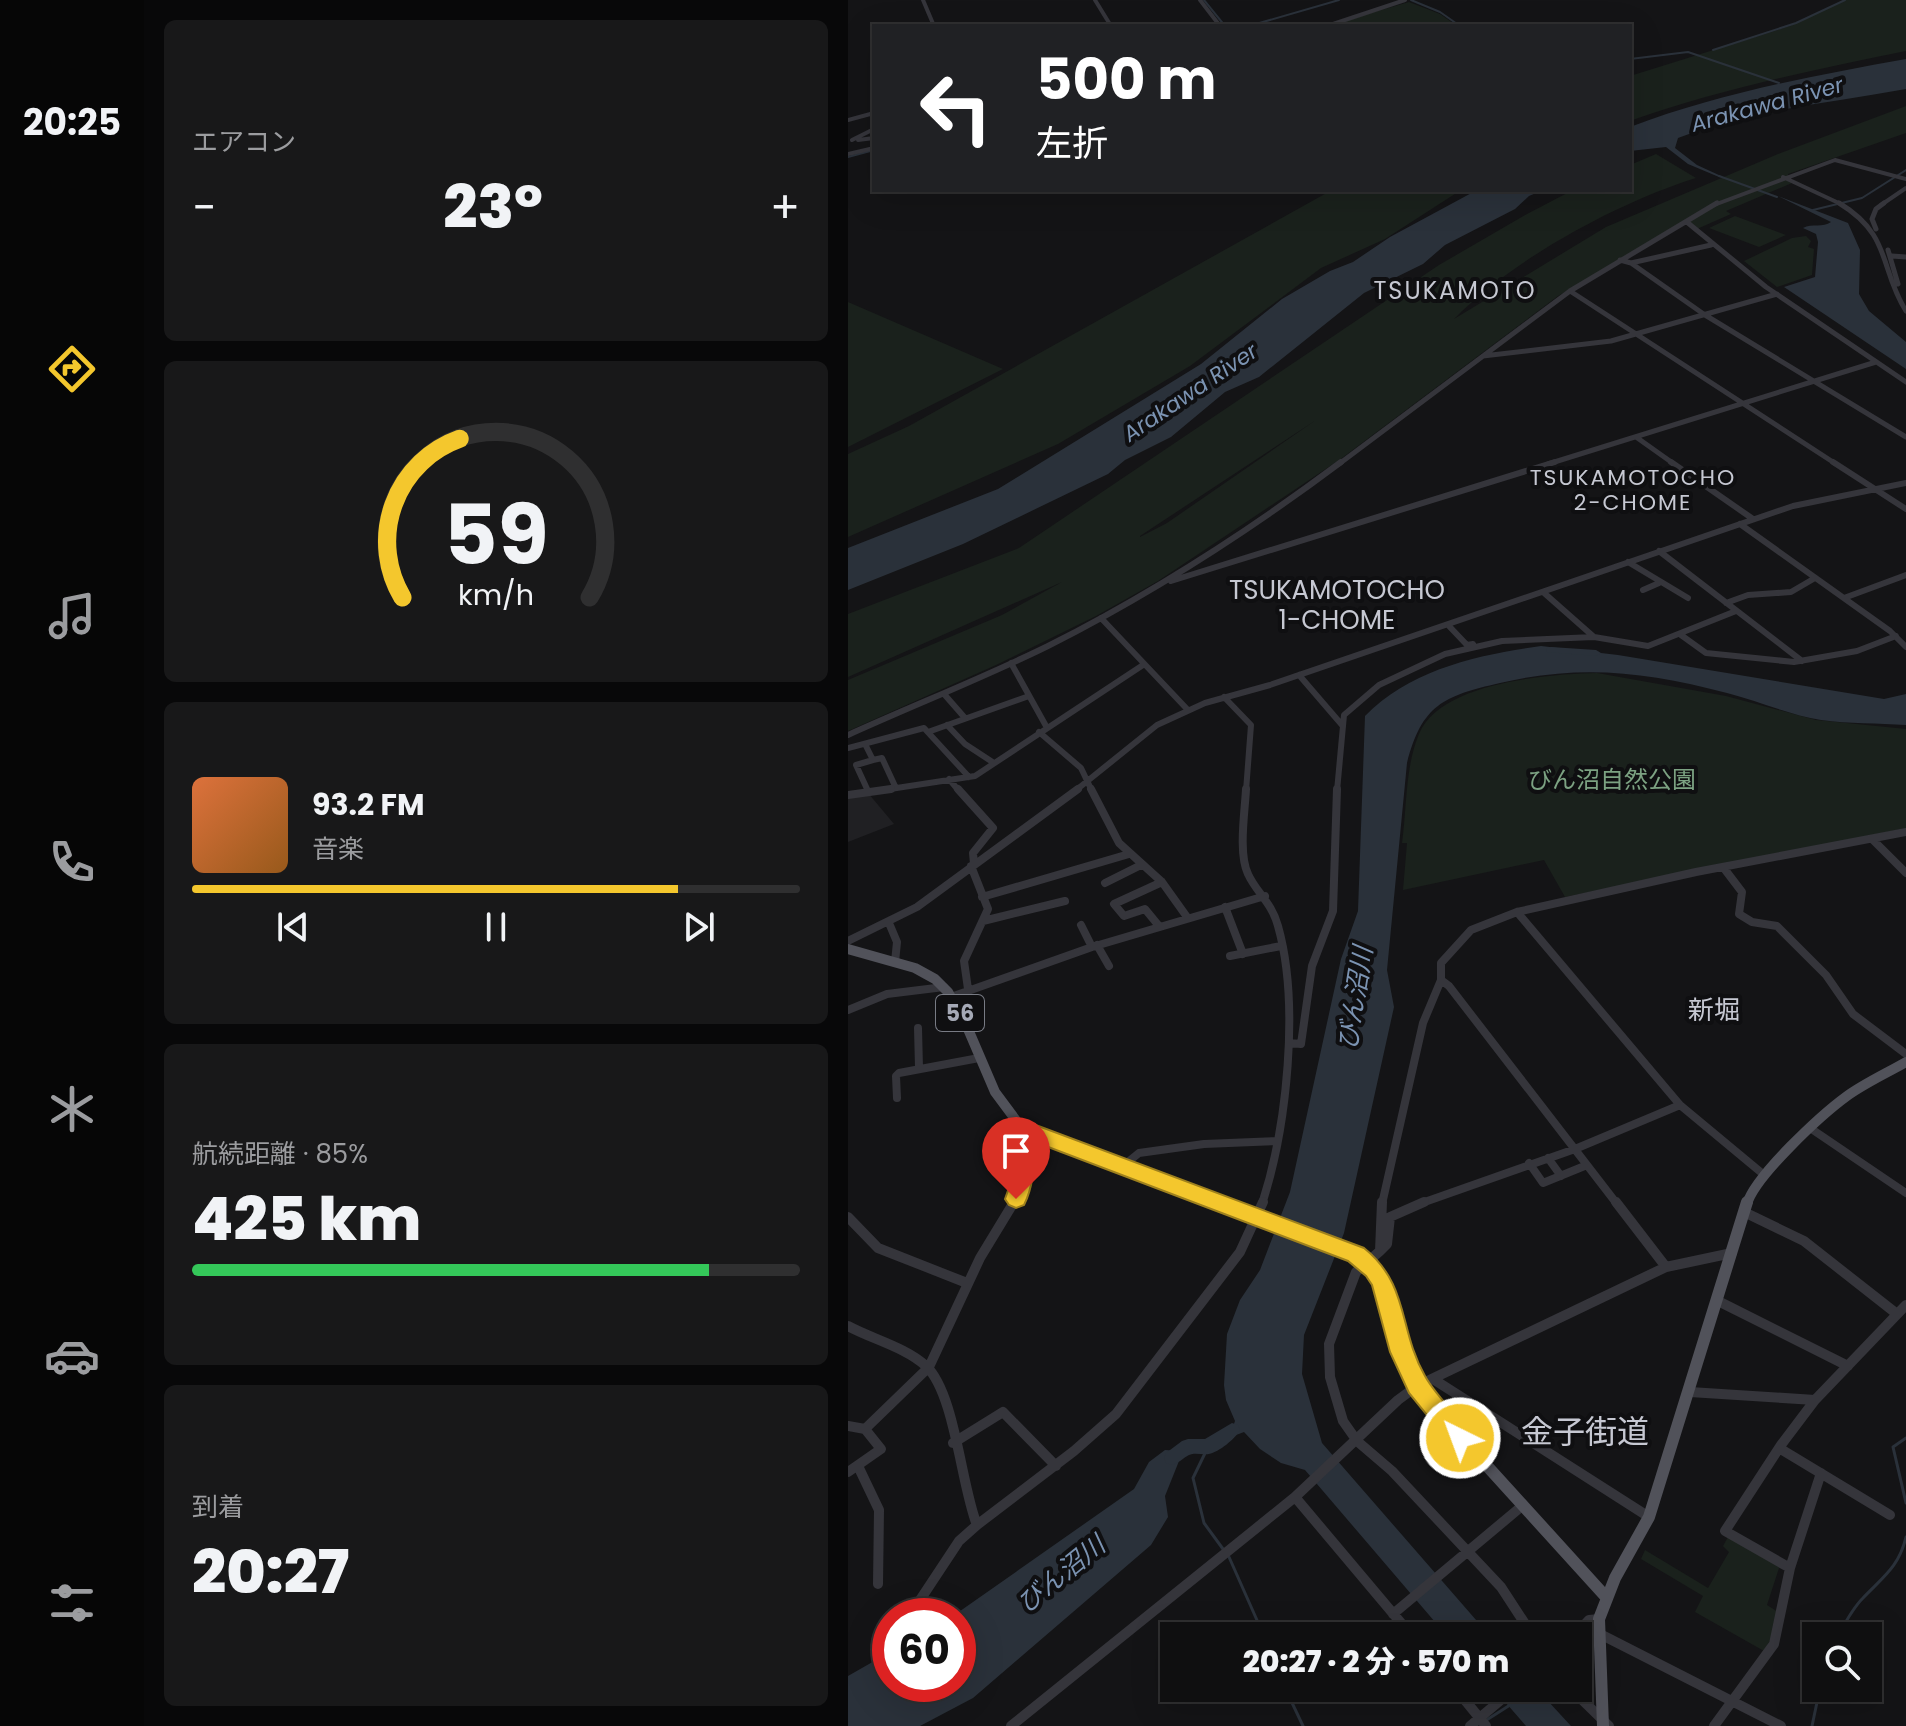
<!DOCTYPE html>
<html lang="ja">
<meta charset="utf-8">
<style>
:root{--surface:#0f0f10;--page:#181819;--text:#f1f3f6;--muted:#9b9c9f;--line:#2f2f30;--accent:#f4c72d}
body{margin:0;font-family:Poppins,"Noto Sans JP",sans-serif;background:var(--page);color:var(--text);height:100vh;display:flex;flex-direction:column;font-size:30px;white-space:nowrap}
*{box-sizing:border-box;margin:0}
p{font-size:26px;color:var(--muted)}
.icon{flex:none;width:44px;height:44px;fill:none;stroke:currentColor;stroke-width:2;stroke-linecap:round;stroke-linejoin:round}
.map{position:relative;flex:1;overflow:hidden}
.panel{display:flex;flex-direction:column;gap:20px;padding:20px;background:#080809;width:704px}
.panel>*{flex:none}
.guide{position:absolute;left:24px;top:24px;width:760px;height:168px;border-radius:0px;box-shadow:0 8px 32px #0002,0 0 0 2px var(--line);background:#202124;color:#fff;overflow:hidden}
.controls{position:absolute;left:954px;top:1622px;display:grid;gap:16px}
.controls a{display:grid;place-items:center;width:80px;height:80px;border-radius:0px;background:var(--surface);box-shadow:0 8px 32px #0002,0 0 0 2px var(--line);font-size:40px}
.speed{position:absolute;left:24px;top:1598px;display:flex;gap:16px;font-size:40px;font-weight:700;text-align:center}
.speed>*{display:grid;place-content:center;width:104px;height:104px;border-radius:50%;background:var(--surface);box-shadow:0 8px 32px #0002,0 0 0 2px var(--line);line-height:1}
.speed .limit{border:12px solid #d22;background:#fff;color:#111}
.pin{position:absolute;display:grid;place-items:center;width:68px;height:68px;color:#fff;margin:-82px -34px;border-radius:50% 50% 50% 0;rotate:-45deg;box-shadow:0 0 8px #0007}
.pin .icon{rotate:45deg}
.me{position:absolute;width:88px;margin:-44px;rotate:318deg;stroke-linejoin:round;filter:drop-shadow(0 0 6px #0008)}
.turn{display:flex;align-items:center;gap:28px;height:168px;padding:0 32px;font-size:36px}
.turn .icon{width:104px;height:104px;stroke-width:2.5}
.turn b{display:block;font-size:56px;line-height:68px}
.big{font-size:60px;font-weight:800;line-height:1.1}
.panel .card{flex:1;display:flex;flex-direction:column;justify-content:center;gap:12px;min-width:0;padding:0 28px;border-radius:12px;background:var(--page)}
.panel .dial{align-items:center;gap:0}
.dial svg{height:208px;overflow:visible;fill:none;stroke:var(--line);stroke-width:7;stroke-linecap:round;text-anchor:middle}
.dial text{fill:var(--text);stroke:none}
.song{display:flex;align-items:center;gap:24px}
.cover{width:96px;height:96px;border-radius:12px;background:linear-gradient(135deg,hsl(20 70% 55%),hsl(30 70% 35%))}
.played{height:8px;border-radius:4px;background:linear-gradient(90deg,var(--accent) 80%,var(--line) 80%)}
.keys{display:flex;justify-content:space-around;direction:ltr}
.heat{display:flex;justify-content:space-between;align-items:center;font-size:44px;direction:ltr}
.charge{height:12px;border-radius:6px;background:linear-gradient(90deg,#34c759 85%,var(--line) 0)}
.trip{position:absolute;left:312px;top:1622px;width:432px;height:80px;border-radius:0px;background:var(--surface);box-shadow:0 8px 32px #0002,0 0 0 2px var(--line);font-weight:800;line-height:80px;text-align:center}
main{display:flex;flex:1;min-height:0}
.menu{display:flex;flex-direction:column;width:144px;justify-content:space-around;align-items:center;background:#060606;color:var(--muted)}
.menu .icon{width:56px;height:56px}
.menu .on{color:var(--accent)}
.menu b{font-size:36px;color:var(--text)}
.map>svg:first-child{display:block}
.built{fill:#202023}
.green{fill:#1a211c;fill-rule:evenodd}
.water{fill:#2a313a}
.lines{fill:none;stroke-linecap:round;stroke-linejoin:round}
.stream-far1{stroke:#2a313a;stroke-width:2}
.stream{stroke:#2a313a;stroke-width:3}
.river{fill:#2a313a;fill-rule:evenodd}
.minor-far4{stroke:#35353b;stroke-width:4}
.minor-far3{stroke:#35353b;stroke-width:5}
.minor-far2{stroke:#35353b;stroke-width:6}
.minor-far1{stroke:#35353b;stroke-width:8}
.minor{stroke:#35353b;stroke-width:10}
.major-far1{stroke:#51525a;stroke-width:10}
.major{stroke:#51525a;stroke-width:12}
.route{fill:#f4c72d;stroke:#9f811d;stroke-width:2}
.labels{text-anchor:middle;stroke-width:8;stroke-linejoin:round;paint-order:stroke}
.far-water-label{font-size:22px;font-style:italic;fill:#7b93b2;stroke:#0f0f11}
.far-neighbourhood-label{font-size:22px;letter-spacing:2px;fill:#c6c8d2;stroke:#0f0f11}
.shield{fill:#0f0f11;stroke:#787b84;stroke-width:2}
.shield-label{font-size:22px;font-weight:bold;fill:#a5a9b6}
.far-quarter-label{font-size:24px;letter-spacing:2px;fill:#c6c8d2;stroke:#0f0f11}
.park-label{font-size:24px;fill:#7ca282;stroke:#0f0f11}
.neighbourhood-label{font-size:26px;fill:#c6c8d2;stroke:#0f0f11}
.water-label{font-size:26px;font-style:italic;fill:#7b93b2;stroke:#0f0f11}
.near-neighbourhood-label{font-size:32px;fill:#c6c8d2;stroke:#0f0f11}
</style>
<main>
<nav class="menu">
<b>20:25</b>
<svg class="icon on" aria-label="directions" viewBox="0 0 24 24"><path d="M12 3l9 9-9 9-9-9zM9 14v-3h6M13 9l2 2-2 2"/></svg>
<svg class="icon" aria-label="music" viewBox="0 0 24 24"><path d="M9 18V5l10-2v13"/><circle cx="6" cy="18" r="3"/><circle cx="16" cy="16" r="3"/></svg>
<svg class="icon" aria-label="phone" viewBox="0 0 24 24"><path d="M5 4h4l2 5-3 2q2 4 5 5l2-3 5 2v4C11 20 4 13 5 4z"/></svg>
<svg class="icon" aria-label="climate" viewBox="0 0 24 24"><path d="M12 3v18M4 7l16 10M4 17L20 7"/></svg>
<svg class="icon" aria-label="car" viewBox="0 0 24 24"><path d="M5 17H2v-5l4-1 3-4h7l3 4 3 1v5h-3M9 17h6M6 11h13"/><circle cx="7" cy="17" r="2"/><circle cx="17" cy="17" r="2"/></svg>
<svg class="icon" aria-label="filters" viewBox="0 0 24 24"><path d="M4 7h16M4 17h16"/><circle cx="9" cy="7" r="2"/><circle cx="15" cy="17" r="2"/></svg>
</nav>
<section class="panel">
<div class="card"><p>エアコン</p>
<div class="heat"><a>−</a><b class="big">23°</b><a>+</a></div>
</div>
<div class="card dial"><svg viewBox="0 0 100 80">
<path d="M14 69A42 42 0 1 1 86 69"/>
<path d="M14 69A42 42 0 0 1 36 8" stroke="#f4c72d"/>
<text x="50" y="56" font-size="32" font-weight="700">59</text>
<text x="50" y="72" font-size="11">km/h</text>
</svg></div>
<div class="card">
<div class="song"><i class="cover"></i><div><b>93.2 FM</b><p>音楽</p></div></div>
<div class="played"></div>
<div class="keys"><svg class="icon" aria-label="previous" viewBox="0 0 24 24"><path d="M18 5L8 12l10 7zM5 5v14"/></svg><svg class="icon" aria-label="pause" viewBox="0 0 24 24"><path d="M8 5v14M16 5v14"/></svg><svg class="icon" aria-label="next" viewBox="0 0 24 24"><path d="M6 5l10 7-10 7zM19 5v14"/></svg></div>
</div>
<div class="card"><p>航続距離 · 85%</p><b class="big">425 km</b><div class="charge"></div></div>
<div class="card"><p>到着</p><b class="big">20:27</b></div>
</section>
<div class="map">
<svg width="1058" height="1726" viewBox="0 0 1058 1726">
<rect width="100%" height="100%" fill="#141416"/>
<path class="built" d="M20,793L46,824L0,842V797Z"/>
<path class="green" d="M997,0H1058V51C965,70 872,89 782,121V76L942,26Z
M561,2L592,14L609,26H478Z
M1058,106V133L940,174L944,183L878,211L883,214L849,229L837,223L710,296L494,458L310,581L248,616L148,665L0,731V680L154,615L214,582L0,677V614L171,548L591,265L679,214L725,190H782V165L808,154L848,178C768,203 664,260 606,319L758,227L930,154ZM468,420L319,523L292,537V536Z
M484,190H613L537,239L473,268L342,366L210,444L0,537V454L61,426Z
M887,216L938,235L911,247L861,228Z
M958,236L963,241L960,247L966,249L964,275L929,287L896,261L944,238Z
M0,302L155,369L0,447Z
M749,673L878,696L968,720L1058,729V828L717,897L696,860L555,890L559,843H554C559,807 557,767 571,734C592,682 701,674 749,673Z
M880,1537L932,1565L919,1605L930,1612L923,1639L916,1651L847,1612L855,1596L793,1559L797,1550L860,1588L881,1552L875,1546Z"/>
<path class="water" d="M1058,59V89C981,103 903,110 830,138L827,148L849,165L873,176L871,177L840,164L818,147L782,151V127C872,93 964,76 1058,59Z
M629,190H695L681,196L667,209L597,245L575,264L516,293L411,377L377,392L323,437L277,460L260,474L115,544L0,590V548L150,489L353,364L434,299L482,271L505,262L542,237Z
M930,196L1000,223L1012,250L1011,294L1021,311L1058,342V369L936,287L967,277L970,242L968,234L955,228C964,223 975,228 983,222Z
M693,646L770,655L1036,699L1058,694V725C1030,723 1001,724 973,720C942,715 910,701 879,693C798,672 734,664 652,683C595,696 574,705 559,763L539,970L546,1007L496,1233L456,1335L454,1374L474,1443L642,1636H599L457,1470L433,1463L412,1449L396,1432L375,1440L373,1437L384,1429L387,1421L378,1400L376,1385L379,1334L392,1300L412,1270L442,1192L493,959L510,911L517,716C563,669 630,655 693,646Z
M317,1450L335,1451L317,1496L320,1517L303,1545L125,1698L72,1726H0V1676L42,1652V1684H110V1616H105L286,1489L301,1462Z
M645,1688H688L723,1726H678Z"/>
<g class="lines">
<path class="stream-far1" d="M356,0L377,26
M563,0L592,12L612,26
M401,26L491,0
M865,50L948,23L997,0
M782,59L840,52L931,83
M0,157L26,150
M871,176L929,197
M965,210L1014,198L1058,170"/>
<path class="stream" d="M1058,1438L1045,1447L1058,1503
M360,1447L345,1478L356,1523L375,1549
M381,1557L416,1636
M990,1636C997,1623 1004,1609 1015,1598C1035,1577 1051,1567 1058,1537
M437,1688L455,1726
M637,1721L662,1705
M964,1726L972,1688"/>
<path class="river" d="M703,647L748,650L753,653L748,656L699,652L698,650L699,648Z
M384,1423L390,1425L392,1430C387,1439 371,1452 361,1454C354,1455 347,1452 341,1455C335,1458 331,1463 324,1465L318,1463L316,1458L318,1453L334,1441L340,1439H357Z"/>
<path class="minor-far4" d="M75,0L86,26
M247,0L263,26
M352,0L372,26
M479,26L557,0
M0,120L26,113
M4,140L26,129
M10,140L26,138
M0,154L26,148
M935,177L995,205
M866,205L987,160L1058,179
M1033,205L1058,188"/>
<path class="minor-far3" d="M991,203C1044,235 1031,268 1058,311
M840,223L918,287L1058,382
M1028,229L1024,219L1028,209L1036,203
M1040,250L1050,284
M1044,256L1058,257
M772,260L783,263L857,315L1058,437
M783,263L863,245
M722,291L988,464
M635,356L763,341L929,294
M788,437L826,464
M491,464L722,291L869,203
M700,464L1028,362"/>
<path class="minor-far2" d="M823,462L905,519
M985,462L1058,509
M892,524L1042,631L1058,647
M811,551L954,661
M780,562L840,598
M323,581L707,462
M795,590L811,583
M695,592L746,637L800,646L888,611
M996,598L1058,575
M878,603L900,595L943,592L967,578
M253,618L339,709
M600,625L619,645L625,644
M833,635L858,653L946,662L1009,651L1048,636
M163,663L198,726
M451,675L494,725
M96,694L117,718
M376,697L403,725L398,791
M99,725L117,744L146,763
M80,732L181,696
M191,732L233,768L244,791
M0,735C66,705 135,678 200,646C303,594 401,531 493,462
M17,744L25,760L8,765L20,791
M0,748L76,728L121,777
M25,760L34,758L47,786
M101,779L111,791
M29,791L127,776L295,665
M227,791L309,725L357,703L422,685L945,506L1058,483
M489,791L496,715L531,685L597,654L654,641L746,637"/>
<path class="minor-far1" d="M110,789L145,828L125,853L126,864
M243,789L271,843L314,882L339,917
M398,789C397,811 390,853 400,874C408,892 424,903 430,926C452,1004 439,1127 414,1204
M0,795L43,789
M1025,840L1058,873
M875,867L894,892L891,914L904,922L929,926L978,975L1005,1014L1058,1054
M257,883L293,865
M134,897L281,854
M377,907L395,954
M669,912L832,1105L915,1174
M135,921L217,901
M41,923L49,942L47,962
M233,925L244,947
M311,926L297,909L276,916L266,904L314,882
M0,941L69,907L230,789
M249,945L261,966
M382,956L433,946
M593,980L601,986L769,1204
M120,989L116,961L140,909L123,866
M103,997L244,947L417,896
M0,1010L39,994L96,987
M70,1028L71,1068
M441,1043L453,1044L464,966L485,911L489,789
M49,1098L48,1076L51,1073L131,1058
M962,1128L1058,1193
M700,1158L713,1176
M681,1163L695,1183L739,1165
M275,1166L291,1153L356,1144L428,1141
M165,1204L174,1179L177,1129
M534,1204L575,1023L593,980V963L623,930L669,912L848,872L1058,832
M571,1204L727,1149L832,1105"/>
<path class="minor" d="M534,1202L532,1251L508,1272L481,1344L482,1377L495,1421L509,1441L544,1471L653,1587L685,1636
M768,1202L818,1267
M896,1212L956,1241L1049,1314
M0,1217L30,1248L119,1283
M532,1251L539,1244L542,1217L576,1202
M870,1301L1000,1366
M0,1326C24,1339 57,1347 78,1366C107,1393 113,1485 129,1525L226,1451L268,1414L392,1252L415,1202
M585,1379L801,1517
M842,1392L967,1400
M0,1426L17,1429L33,1449L0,1472
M17,1429L81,1367L132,1258L166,1202
M105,1443L155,1412L208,1466
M931,1448L1042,1515
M10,1466L31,1510L30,1584
M447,1497L564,1636
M942,1568L877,1531L933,1445L967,1400L1058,1305
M72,1600L111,1541L129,1525
M545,1614L674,1506
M752,1634L933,1726
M726,1636L741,1620L751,1619
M607,1688L638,1726
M722,1688L761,1726
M163,1726L447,1497L550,1400L569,1386L818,1267L884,1253
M622,1726L667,1688
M866,1726L926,1644L942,1568L973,1473"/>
<path class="major-far1" d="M0,949L67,968L87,979L100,992L120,1029L147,1092L173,1127L372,1204
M899,1204C907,1176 973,1115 999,1096C1017,1083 1039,1073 1058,1062"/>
<path class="major" d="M367,1202L517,1260L535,1283L554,1352L581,1402L758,1597
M755,1726L751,1619L767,1578L801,1517L899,1202"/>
</g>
<path class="route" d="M177,1121L516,1248C562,1285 550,1329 577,1376C588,1396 607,1413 621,1430L625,1438L621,1446L612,1449L604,1446L561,1393L542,1352L524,1285L518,1276L500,1261L187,1142C186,1164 186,1185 176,1205L168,1208L161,1205L157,1199L164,1179L166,1129L169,1124Z"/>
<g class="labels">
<g class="far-water-label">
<text transform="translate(919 104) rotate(-15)" y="8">Arakawa River</text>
<text transform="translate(342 392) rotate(-34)" y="8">Arakawa River</text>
</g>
<g class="far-neighbourhood-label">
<text x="785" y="485">TSUKAMOTOCHO<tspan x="785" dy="25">2-CHOME</tspan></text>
</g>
<rect class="shield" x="88" y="995" width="48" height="36" rx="6"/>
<g class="shield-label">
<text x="112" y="1021">56</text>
</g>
<g class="far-quarter-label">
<text x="607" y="299">TSUKAMOTO</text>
</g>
<g class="park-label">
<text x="764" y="788">びん沼自然公園</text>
</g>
<g class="neighbourhood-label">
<text x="489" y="599">TSUKAMOTOCHO<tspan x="489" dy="30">1-CHOME</tspan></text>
<text x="866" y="1019">新堀</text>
</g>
<g class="water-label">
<text transform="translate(507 998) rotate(-81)" y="9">びん沼川</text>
<text transform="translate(213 1574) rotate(-39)" y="9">びん沼川</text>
</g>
<g class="near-neighbourhood-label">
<text x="737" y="1443">金子街道</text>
</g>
</g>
</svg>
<div class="controls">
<a><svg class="icon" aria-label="search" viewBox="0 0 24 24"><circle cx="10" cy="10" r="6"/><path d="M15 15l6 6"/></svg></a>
</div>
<div class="speed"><div class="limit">60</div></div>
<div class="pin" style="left:168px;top:1199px;background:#d93025"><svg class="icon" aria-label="arrive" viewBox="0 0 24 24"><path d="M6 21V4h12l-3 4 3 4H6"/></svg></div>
<svg class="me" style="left:612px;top:1438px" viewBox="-20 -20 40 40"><circle r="17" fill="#f4c72d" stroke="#fff" stroke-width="3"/><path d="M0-11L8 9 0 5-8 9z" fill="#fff"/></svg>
<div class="trip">20:27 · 2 分 · 570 m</div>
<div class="guide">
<div class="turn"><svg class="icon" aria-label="left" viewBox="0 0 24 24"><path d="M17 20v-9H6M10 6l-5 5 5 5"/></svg><div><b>500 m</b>左折</div></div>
</div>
</div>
</main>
